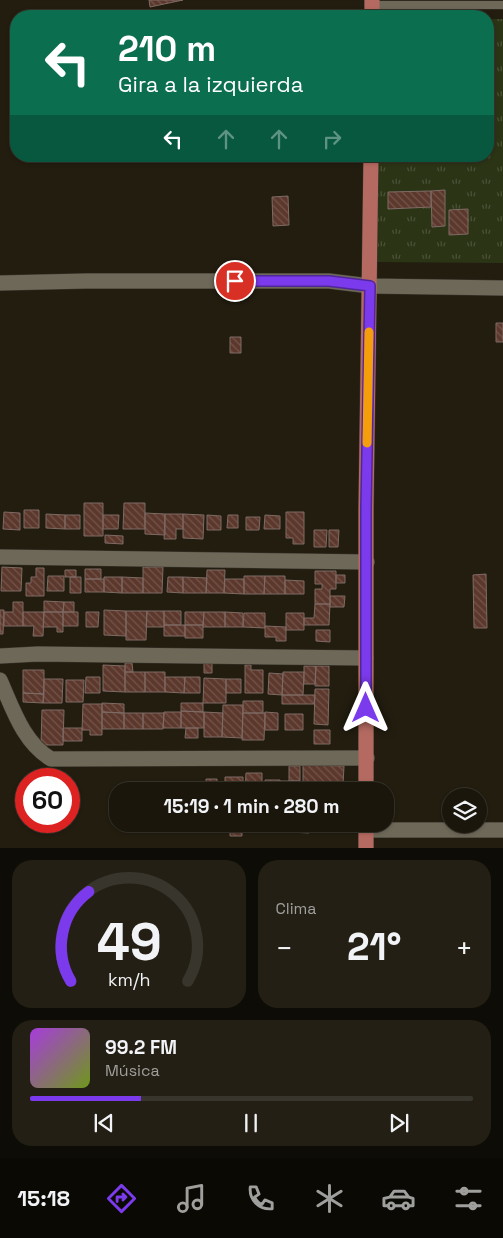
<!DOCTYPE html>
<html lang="es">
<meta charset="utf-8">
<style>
:root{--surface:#1a160b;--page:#231f14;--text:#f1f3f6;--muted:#9f9f9d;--line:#38352c;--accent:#7c3aed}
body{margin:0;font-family:"Space Grotesk",sans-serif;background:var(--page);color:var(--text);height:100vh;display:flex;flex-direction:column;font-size:19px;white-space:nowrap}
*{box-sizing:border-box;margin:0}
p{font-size:16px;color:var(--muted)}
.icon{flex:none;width:28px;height:28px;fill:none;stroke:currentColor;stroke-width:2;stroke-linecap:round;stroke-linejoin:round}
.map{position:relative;height:848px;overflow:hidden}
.side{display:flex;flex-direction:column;gap:12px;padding:12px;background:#0e0c06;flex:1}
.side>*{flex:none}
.hud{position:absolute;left:10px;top:10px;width:484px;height:152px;border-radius:20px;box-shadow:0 1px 4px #0004,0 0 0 1px var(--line);background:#0b6e4f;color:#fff;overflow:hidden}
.tools{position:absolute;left:442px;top:788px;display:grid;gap:10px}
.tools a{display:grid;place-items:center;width:45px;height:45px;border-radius:50%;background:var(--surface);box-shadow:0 1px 4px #0004,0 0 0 1px var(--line);font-size:25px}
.speed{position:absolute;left:15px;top:768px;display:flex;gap:10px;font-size:25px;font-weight:700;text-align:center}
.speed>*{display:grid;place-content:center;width:65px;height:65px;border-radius:50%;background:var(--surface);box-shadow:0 1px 4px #0004,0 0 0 1px var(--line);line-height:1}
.speed .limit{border:8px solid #d22;background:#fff;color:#111}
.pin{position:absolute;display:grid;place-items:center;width:42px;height:42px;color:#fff;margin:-21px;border:2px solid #fff;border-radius:50%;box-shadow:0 1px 5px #0007}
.me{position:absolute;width:55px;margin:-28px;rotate:0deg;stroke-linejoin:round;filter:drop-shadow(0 0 4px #0008)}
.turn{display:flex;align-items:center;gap:18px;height:105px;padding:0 25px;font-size:22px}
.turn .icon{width:65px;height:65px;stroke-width:2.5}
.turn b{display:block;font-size:35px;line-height:42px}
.lanes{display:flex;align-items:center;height:48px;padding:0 25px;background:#0003;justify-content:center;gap:25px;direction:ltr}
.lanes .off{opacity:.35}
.big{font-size:38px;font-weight:600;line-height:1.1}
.side .card{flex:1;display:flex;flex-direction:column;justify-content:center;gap:8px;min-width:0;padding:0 18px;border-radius:20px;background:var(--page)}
.side .dial{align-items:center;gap:0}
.dial svg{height:130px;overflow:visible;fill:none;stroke:var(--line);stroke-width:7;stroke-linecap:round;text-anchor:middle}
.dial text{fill:var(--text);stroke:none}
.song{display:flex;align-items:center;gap:15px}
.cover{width:60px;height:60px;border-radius:8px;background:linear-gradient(135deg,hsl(280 70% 55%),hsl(80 70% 35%))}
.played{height:5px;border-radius:2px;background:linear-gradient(90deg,var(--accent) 25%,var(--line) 25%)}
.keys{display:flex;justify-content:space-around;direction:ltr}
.heat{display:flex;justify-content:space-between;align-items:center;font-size:28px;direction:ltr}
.side .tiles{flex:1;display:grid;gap:12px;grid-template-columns:1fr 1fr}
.card:last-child{grid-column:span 2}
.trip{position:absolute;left:109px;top:782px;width:285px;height:50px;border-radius:20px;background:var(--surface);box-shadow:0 1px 4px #0004,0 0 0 1px var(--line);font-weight:600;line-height:50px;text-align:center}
.tab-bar{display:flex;height:80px;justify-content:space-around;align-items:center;background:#0a0904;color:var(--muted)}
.tab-bar .icon{width:35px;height:35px}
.tab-bar .current{color:var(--accent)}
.tab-bar b{font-size:22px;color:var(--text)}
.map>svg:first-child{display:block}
.grass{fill:url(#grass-tufts)}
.building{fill:url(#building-back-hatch);stroke:#7e6b65}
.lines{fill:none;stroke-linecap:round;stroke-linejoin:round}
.service-casing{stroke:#3a372f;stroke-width:9}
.minor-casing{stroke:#3a372f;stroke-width:16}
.primary-casing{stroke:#3a372f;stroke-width:16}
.service{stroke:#6e6858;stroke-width:8}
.minor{stroke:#6e6858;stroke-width:15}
.primary{stroke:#b46a60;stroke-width:15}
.route-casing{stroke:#51269a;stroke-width:12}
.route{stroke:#7c3aed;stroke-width:9}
.slow{stroke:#f59e0b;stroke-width:9}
</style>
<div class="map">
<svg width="503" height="848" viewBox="0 0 503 848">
<defs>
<pattern id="grass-tufts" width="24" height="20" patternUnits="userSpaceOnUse" patternTransform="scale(1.25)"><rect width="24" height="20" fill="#2c3416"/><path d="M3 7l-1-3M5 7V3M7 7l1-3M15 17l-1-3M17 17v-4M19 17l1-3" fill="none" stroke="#4a5137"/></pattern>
<pattern id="building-back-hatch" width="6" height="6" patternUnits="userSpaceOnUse" patternTransform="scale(1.25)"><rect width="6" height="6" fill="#5c382c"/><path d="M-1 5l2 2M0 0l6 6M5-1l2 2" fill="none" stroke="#73544a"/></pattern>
</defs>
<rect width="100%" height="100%" fill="#221d0f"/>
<path class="grass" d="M488,19H503V263L377,262L378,156H488Z"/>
<path class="building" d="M149,0H183L150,7Z
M445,190V226L432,227L431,191Z
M431,191V207L388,209V192Z
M288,196L289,225L273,226L272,197Z
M468,209V234L449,235V210Z
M496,323H503V342H496Z
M230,337H241V353H230Z
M84,503H103V536H84Z
M124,503H145V529H123Z
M24,510H39V528H24Z
M4,512L20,513V530L3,529Z
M286,512H304V544H293V538H286Z
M145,513L165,514V535L145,534Z
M46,514L65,515V529L46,528Z
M165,514H183V529H176V539H164Z
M183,514L204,515L203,539L183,538Z
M65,515H80V529H65Z
M103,515H119L118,529H103Z
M207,515L221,516V530H207Z
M228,515H238V528H227Z
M265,515L280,516V529H264Z
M246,517H260L259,530H246Z
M314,530H327L326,547H314Z
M329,530H339L338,547H329Z
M105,535L123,536V544L105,543Z
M2,567L22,568L21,591H1Z
M143,567H163L162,593H143Z
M36,568H44V596H26V583H31V577H36Z
M85,569H101V579H85Z
M65,570H76V577H65Z
M207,570H225L224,593H206Z
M315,571H336V589H330V604H315V589H322V584H315Z
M486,574L487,628H474L473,575Z
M336,575H345V583H336Z
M48,576H64V591H47Z
M244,576H265L264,594H244Z
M265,576H285V594H264Z
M70,577H81V593H70Z
M104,577H122V593L104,592Z
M122,577L143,578V593H122Z
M168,577H183V593L167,592Z
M183,577L207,578L206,593H183Z
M85,579H104V592H85Z
M225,579H244V594L224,593Z
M285,580L304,581V594H285Z
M330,596H345L344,607H330Z
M44,601L64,602L63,612H44Z
M13,602H23V626H4V612H13Z
M64,602H74V612H63Z
M315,604H330L329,625H304V618H314Z
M0,610H4L3,634H0Z
M104,610L126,611V636L104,635Z
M126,611H147L146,640H126Z
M147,611H164V627H146Z
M164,611H181V625H164Z
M23,612H44L43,636H33L34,626H23Z
M44,612H63V632H57V627H43Z
M63,612H78V626H63Z
M86,612H99L98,627H86Z
M185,612H204L203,625H185Z
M204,612H225V627H203Z
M225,612L243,613V627H225Z
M244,613H265V628L243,627Z
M286,613H304V630H286Z
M164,625H185V636H164Z
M185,625H203V638H185Z
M265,626L286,627V641H276V637H265Z
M316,630H330V642L316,641Z
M204,662L212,663V673H204Z
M125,663H132L133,672H125Z
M103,665L125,666V692L103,691Z
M245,665H251V670H263V693H245Z
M304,666H316L315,684H304Z
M316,666H329V686H315Z
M23,670H44V694L23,693Z
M125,672H145V692H125Z
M145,672H165V692H145Z
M283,672H304L303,695H282Z
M269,673L283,674L282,695L268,694Z
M86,677H100V693H85Z
M165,677H185L184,693L165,692Z
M185,677H200V693H184Z
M204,678L226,679V703H203Z
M44,679H63L62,703H43Z
M226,679H241V693H226Z
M66,680H84L83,702H66Z
M315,689H329L328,725L314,724Z
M23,693L44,694L43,703L23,702Z
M282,695H315L314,704H282Z
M243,701H263V713H243Z
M102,703L124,704V713L102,712Z
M181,703H203V712L181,711Z
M83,704H102V735H90V730H82Z
M223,705H243L242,738L222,737Z
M42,710H64L63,745H41Z
M181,711L204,712V728H181Z
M102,712L124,713V729H102Z
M164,712H181V728H163Z
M204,712L223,713L222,737H204Z
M265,712L278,713V730H265Z
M124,713H143V729H124Z
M143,713H164L163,729H143Z
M243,713H265L264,740H242Z
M285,714H303V730H285Z
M63,728H82V741H63Z
M186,728H198V738H185Z
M314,730H330V744H314Z
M303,765L344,766L343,785H303Z
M289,766H300V781H289Z
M246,773H262V791H245Z
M225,777H243V791H225Z
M206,779H217V791H206Z
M265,780H280V791H265Z
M280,781H300V791H280Z
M290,824H310L309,833L289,832Z
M230,827H242V836H230Z"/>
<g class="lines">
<defs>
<path id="service" d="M372,5H503"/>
<path id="minor" d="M0,283L86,281H329L370,286L503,288
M0,557L367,562
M0,656L38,654L366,658
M0,680C13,709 23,742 51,759L367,758
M366,830H503"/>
<path id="primary" d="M372,16V0
M366,791V509L371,156
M366,848V824"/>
</defs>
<use href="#service" class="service-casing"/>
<use href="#minor" class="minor-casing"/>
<use href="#primary" class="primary-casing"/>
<use href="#service" class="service"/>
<use href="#minor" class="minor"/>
<use href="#primary" class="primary"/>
</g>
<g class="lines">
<defs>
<path id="route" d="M235,281H329L370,286L366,508V708"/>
</defs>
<use href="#route" class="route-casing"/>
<use href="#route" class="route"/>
<path class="slow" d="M367,443L369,332"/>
</g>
</svg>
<div class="tools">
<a><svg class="icon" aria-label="layers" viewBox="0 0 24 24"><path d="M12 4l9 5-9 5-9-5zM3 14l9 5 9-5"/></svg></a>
</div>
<div class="speed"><div class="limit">60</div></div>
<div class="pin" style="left:235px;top:281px;background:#d93025"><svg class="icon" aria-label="arrive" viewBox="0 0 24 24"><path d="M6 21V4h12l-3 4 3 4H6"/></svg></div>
<svg class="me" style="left:366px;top:708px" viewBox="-20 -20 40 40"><path d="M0-17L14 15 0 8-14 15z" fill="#7c3aed" stroke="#fff" stroke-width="4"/></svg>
<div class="trip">15:19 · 1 min · 280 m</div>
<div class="hud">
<div class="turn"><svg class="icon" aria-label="left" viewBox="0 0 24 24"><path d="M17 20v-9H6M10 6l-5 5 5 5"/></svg><div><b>210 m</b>Gira a la izquierda</div></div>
<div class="lanes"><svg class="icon" aria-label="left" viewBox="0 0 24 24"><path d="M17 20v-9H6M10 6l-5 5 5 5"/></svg><svg class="icon off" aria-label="ahead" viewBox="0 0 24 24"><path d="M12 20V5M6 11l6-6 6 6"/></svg><svg class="icon off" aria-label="ahead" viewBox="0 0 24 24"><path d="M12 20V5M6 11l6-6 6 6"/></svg><svg class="icon off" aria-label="right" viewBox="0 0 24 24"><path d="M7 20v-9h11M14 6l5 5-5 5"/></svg></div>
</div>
</div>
<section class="side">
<div class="tiles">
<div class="card dial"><svg viewBox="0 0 100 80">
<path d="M14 69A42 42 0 1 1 86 69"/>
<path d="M14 69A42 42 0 0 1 25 14" stroke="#7c3aed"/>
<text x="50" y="56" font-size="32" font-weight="700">49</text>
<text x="50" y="72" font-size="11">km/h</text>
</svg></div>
<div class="card"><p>Clima</p>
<div class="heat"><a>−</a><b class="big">21°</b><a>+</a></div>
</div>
<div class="card">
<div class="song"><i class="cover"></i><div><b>99.2 FM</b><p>Música</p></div></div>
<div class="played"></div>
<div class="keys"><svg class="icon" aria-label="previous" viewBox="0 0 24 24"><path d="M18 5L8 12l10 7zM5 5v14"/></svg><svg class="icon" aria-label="pause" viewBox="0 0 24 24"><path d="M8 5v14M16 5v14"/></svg><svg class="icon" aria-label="next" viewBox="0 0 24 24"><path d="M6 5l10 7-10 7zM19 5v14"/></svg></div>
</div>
</div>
</section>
<nav class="tab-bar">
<b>15:18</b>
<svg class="icon current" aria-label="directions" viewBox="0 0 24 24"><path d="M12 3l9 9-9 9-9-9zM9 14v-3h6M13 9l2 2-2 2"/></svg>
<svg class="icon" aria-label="music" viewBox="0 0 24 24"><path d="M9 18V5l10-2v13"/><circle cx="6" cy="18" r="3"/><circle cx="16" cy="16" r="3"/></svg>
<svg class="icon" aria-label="phone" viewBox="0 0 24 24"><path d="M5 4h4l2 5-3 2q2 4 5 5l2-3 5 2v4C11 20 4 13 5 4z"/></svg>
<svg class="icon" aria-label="climate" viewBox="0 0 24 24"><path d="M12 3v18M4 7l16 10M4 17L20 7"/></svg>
<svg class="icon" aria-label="car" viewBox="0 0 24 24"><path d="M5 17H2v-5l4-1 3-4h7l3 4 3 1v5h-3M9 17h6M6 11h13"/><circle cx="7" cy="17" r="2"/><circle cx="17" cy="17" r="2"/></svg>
<svg class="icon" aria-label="filters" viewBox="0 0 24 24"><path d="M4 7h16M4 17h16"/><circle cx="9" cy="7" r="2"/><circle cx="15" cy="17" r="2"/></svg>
</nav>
